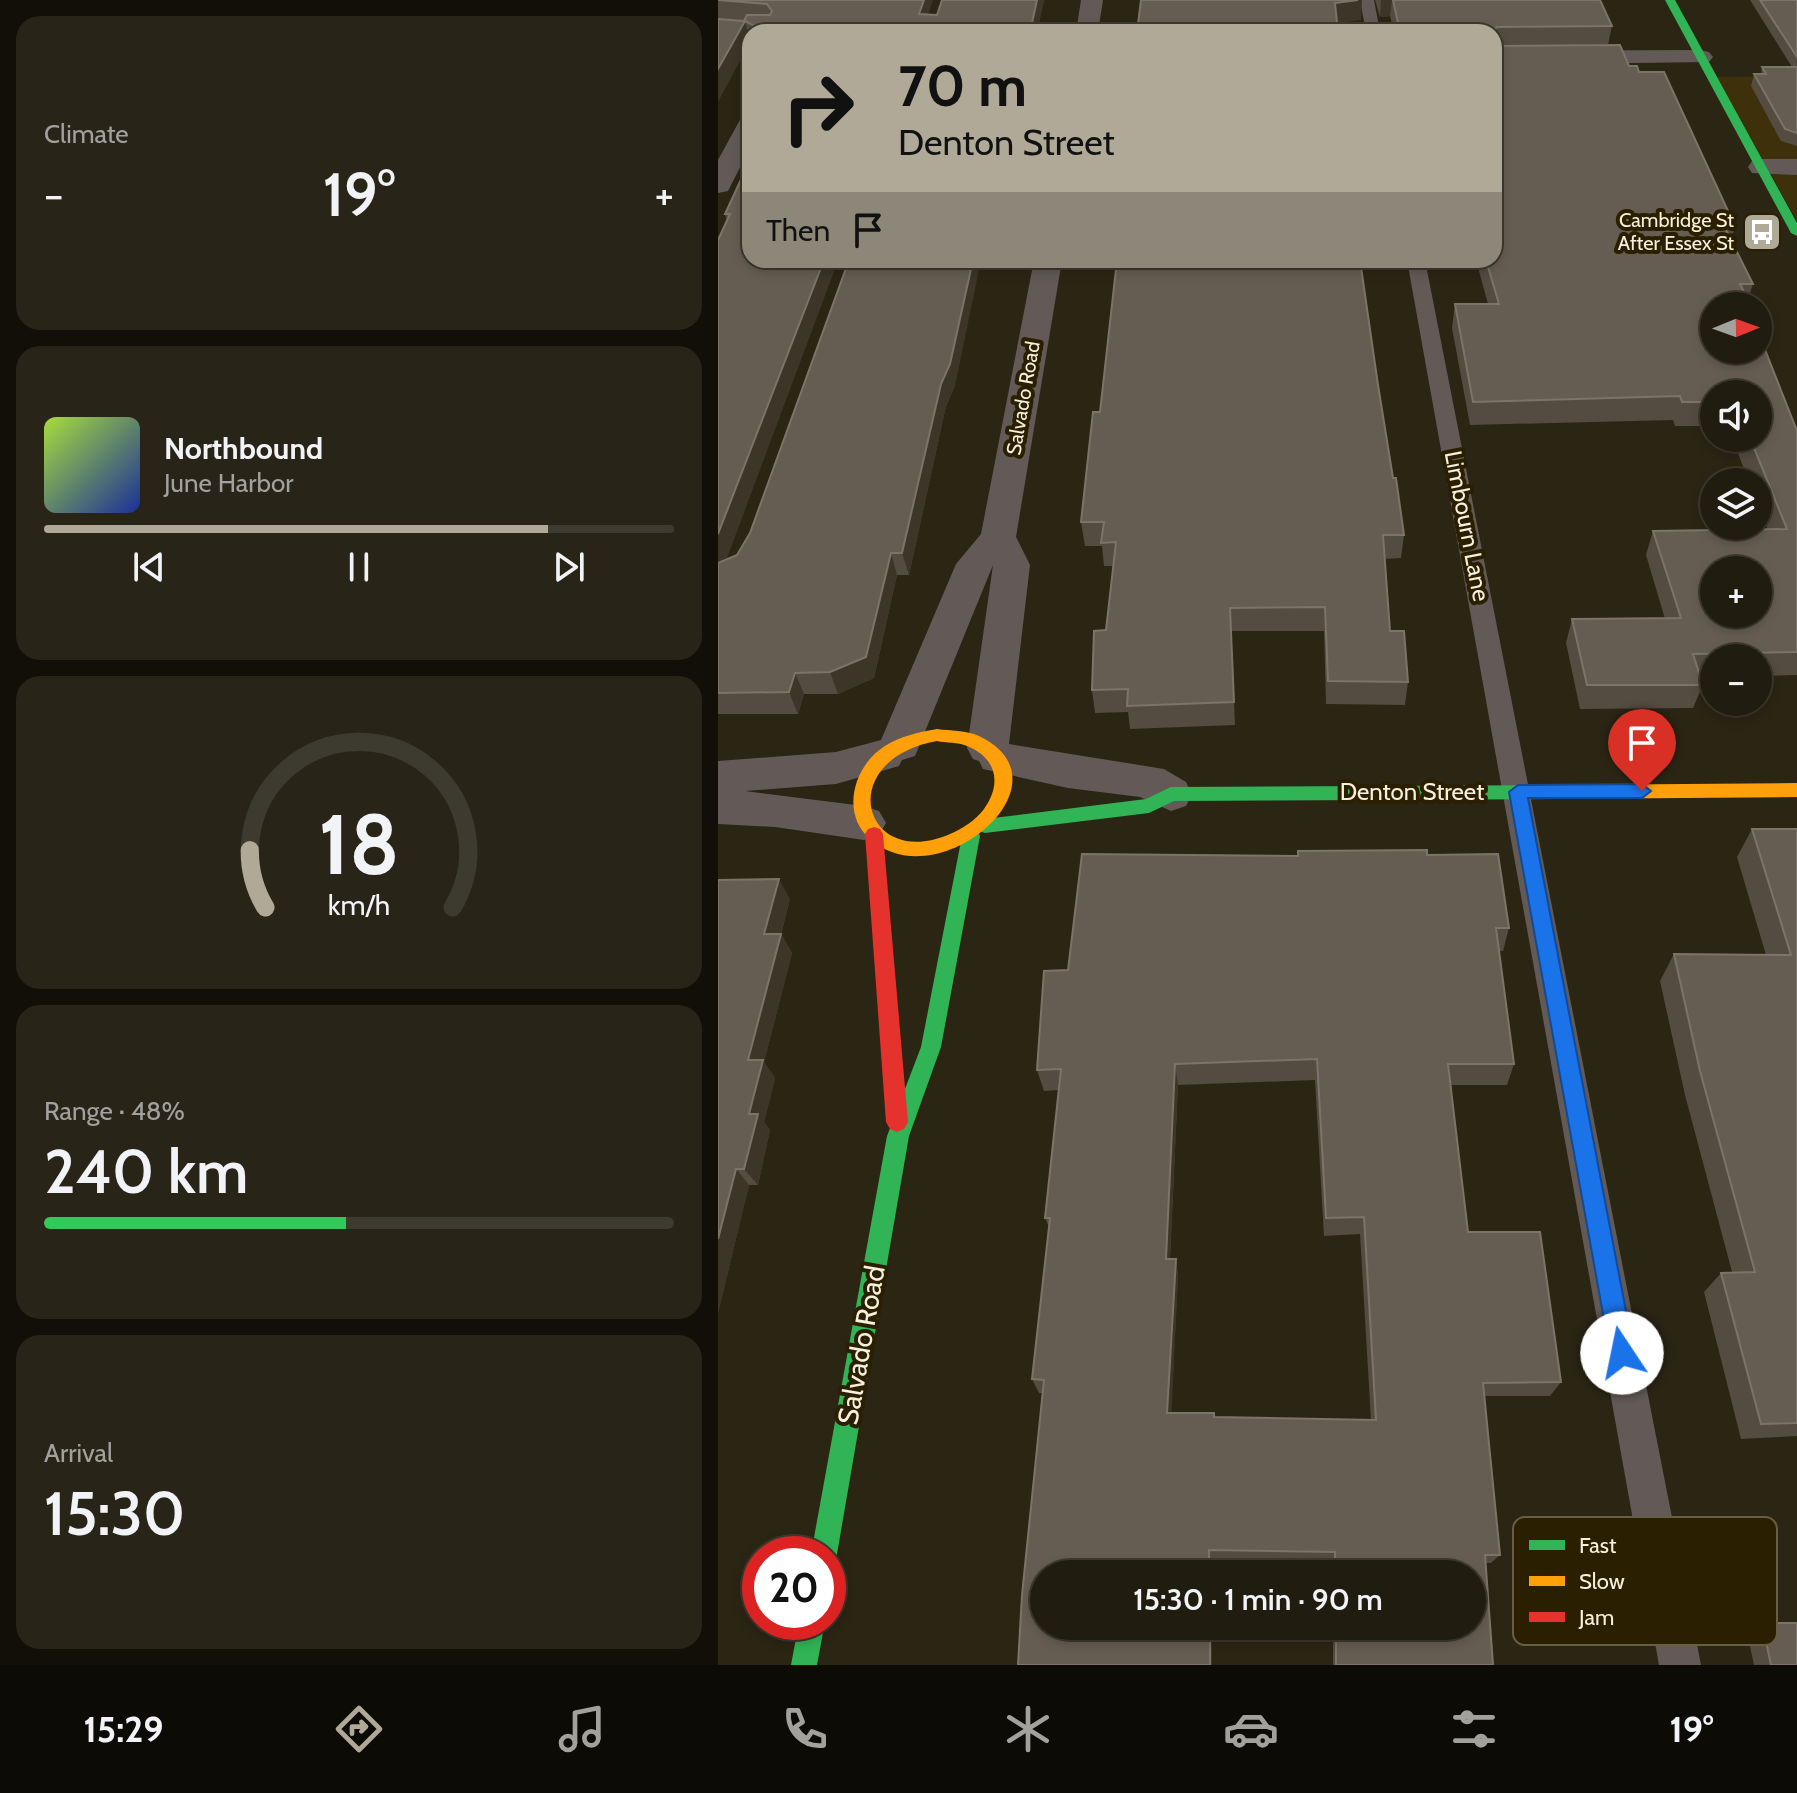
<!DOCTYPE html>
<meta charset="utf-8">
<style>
:root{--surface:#201c0f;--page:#282518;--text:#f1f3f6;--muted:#a2a19e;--line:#3d3a2f;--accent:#b0a997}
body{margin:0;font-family:Cabin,sans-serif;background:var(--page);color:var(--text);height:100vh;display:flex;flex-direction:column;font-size:30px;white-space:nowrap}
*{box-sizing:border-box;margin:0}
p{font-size:26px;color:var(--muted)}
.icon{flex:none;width:44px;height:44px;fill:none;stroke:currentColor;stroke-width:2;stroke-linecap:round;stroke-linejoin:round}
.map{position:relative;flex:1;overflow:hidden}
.drawer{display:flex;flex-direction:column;gap:16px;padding:16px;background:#120f08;width:718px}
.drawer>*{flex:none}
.hud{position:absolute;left:24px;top:24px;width:760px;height:244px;border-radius:24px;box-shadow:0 4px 12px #0003,0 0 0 2px var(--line);background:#b0a997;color:#111;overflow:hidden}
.needle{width:52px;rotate:89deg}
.controls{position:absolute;left:982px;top:292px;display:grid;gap:16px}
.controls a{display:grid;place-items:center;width:72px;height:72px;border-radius:50%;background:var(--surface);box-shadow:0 4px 12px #0003,0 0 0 2px var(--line);font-size:40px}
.speed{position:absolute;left:24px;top:1536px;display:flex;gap:16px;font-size:40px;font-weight:700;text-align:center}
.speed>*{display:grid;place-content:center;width:104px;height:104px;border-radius:50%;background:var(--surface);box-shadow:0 4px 12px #0003,0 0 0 2px var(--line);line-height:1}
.speed .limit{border:12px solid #d22;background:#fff;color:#111}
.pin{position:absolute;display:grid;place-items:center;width:68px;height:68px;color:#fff;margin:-82px -34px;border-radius:50% 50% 50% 0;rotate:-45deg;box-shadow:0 0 8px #0007}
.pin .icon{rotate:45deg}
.me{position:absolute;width:88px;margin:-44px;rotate:349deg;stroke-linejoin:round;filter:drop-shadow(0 0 6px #0008)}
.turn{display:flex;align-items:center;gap:28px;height:168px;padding:0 24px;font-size:36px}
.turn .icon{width:104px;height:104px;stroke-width:2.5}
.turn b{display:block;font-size:56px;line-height:68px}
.then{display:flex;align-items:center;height:76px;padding:0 24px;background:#0003;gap:16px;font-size:30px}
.big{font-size:60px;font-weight:600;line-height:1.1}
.drawer .tile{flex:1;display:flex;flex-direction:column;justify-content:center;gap:12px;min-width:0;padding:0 28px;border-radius:24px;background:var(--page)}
.drawer .dial{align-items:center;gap:0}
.dial svg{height:208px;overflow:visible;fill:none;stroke:var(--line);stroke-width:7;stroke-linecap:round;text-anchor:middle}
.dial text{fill:var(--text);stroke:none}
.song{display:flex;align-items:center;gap:24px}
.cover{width:96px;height:96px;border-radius:12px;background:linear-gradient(135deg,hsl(80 70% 55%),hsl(230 70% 35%))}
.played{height:8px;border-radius:4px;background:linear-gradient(90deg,var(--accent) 80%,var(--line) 80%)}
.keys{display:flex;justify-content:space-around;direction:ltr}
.heat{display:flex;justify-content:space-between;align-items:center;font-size:44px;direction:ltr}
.charge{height:12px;border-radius:6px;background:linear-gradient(90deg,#34c759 48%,var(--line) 0)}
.trip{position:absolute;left:312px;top:1560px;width:456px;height:80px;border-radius:40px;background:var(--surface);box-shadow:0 4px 12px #0003,0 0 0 2px var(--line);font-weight:600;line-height:80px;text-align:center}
.tabs{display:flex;height:128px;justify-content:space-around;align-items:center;background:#0d0b06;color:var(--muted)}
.tabs .icon{width:56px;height:56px}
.tabs .active{color:var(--accent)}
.tabs b{font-size:36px;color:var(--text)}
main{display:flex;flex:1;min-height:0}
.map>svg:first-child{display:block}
.built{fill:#3e300a}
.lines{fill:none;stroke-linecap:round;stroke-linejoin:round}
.lane{fill:#635a57;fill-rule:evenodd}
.street{fill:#635a57;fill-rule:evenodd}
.fast{fill:#30b455;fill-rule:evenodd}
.slow{fill:#ff9f0a;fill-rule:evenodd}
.jam{fill:#e5322d;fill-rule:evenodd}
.wall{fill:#544b41;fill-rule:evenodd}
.shaded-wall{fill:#3c3528}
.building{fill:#665d52;stroke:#7c7468;stroke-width:2;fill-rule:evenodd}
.route{fill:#1a73e8;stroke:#114b97;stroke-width:2}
.labels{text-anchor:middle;stroke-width:8;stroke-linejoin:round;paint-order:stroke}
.far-poi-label{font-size:20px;fill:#f7f0de;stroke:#2b1f01;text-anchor:end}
.far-street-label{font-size:20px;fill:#f7f0de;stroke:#2b1f01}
.street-label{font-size:24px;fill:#f7f0de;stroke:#2b1f01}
.near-street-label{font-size:28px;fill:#f7f0de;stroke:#2b1f01}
.key{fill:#2b1f01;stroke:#685e43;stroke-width:2}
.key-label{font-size:22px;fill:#f7f0de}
</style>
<main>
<section class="drawer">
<div class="tile"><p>Climate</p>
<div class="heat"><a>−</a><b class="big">19°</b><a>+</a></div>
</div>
<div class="tile">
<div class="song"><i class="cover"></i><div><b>Northbound</b><p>June Harbor</p></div></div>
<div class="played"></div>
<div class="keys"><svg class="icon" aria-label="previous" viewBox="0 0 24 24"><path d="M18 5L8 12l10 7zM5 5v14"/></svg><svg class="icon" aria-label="pause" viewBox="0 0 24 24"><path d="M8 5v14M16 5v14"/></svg><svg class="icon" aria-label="next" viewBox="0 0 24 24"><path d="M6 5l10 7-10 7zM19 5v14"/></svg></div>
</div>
<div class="tile dial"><svg viewBox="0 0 100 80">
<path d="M14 69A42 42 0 1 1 86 69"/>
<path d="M14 69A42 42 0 0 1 8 47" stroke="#b0a997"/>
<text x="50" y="56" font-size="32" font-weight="700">18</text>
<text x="50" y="72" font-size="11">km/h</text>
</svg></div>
<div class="tile"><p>Range · 48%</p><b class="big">240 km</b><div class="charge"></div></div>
<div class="tile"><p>Arrival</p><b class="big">15:30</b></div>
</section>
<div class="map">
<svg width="1079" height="1665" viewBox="0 0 1079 1665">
<rect width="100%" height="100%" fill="#2b2514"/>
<path class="built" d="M1079,76V221L999,77Z"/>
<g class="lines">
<path class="lane" d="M642,0H656L662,32H648Z
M689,260H707L983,1665H941Z"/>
<path class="street" d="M363,0H385L380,32H358Z
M983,50L991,52L995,57L991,62L776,65V51Z
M32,115V148L10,191L0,193V160L23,118Z
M1043,159H1079V175L1034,173L1030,167L1034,161Z
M316,260H344L298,537L312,565L291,744L446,769L468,782L474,794L468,806L453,811L422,797L350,788L265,769L261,761L255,759L249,748L275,565L197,756L184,760L181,766L118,784L27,791L146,806L161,811L168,823L161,835L146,840L57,827L0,824V761L118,752L163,740L238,564L263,534Z"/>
<path class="fast" d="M947,0H957L1079,223V236L1073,233Z
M839,785L848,792L839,799L456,801L431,813L267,833L261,831L258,826L261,821L267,819L428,799L453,787Z
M253,829L259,831L262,836L223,1047L191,1136L119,1554L115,1563L110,1565V1554H93L169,1136L203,1047L244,836L247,831Z
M81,1622H107L99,1665H73Z"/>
<path class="slow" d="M219,729C233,731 248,730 261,736C358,782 220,900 152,839C122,813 136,765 167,746C183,736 201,732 219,729ZM219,741C228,743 240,742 249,746C279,758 284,784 266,809C258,820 244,829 232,834C145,872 114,760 219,741Z
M1079,783V797L839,799L830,792L839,785Z"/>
<path class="jam" d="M156,827L162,829L165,834L190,1122L186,1129L179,1132L172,1129L168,1122L147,834L150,829Z"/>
</g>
<path class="wall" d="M0,0L219,15L326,0L319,32H32V42L0,101Z
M657,0H882L894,26L890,45L911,66L921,72L1017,226L1013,241L1035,284L1030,299L1051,342L1048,351L1079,431V675L1040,676V658H996V676L982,677L985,685L975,708L862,709L848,643L854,619H947L928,555L935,531L1050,530L1040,505V482H1031L1014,438H1040V394H996V426H957L955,420L752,425L734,328L737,304H770L758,260H776V32H676L672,16L662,17Z
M1032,0H1079V146L1063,141L1033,86L1036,74H1043L1044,67H1074Z
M32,160V260H120L8,559L19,555L237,386L228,406L191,575H179L156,678L120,694H86L80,714H0V240L9,221L7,214Z
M660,385L675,478L686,535L683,558L666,559L672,631L690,682L687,705L608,704L606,631H513L517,725L412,729L410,712L377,713L374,690L388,630L395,566H386L384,546H367L363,522L382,412Z
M1034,829H1079V1436L1023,1439L986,1292L1003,1273L1014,1272L967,1095L942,981L956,954L1048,955L1019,857Z
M709,855L791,928L785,951H781L796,1064L789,1085H733L750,1232L843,1382L832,1396H767L782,1555L773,1563H768L775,1665H615V1626H754V1574H614V1560L493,1558V1574H326L493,1626L494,1665H300L324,1393H321L314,1379L331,1227L327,1218L341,1090L326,1091L319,1070L350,970L580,856ZM597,1080L606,1236L642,1234L653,1420L497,1417L453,1413L460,1276L458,1259H452L460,1085Z
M0,880L72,899L63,934L74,953L46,1062L57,1078L46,1122L52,1130L40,1185H31L0,1313Z
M1044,1623L1079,1665H1036L1028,1628Z"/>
<path class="shaded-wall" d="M206,0H215L205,32L201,14Z
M319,0H326L319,32H312Z
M640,0H644L643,20L616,24L617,3Z
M663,0H674L672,16L662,17Z
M27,21L32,42L0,101V69Z
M106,260H120L11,553L8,561L0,567V534Z
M255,260H263L237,386L228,406L191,575L184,553L223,384Z
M173,553L179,575L156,678L120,694L112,672Z
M77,673L86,694L80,714L71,692Z
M61,879L72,899L57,954L46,934Z
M63,934L74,953L46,1062L57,1078L46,1122L52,1130L40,1185L26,1169L31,1114L30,1060Z
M457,1064L460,1085L451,1276L448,1259Z
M18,1169L31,1185L0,1313V1239Z
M458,1259L460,1276L453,1425L449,1413Z
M492,1626H493L494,1665H492Z"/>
<path class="building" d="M0,0H206L201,14L219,15L224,0H319L312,32H49L27,21L0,69V19L26,21L29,15H52L54,11L49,4Z
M423,0H640L617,3L620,32H419Z
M675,0H882L894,26L779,27L776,30V32H682Z
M1042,0H1079V57Z
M776,32L777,46L902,45L911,66H919L921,72H946L1017,226H1006L1035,284H1022L1033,306H996V350H1040V320L1051,342H1044L1079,431V652L975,654L985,685H869L854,619L963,618L935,531L1069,529L1032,438H1040V394H996V402H964L962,396L755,402L737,304H781L768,260H776ZM996,570H1040V614H996Z
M1044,67H1079V133L1067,129L1036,74H1048Z
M32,160V260H106L0,534V240L12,214H7Z
M131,260H255L232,364L223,384L184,553H173L148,657L112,672L77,673L71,692L0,693V563L19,555L32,533Z
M399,260H642L660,385L675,478H678L686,535H665L672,631H686L690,682L610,681L607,607L512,608L516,702L409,706L410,689L374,690L376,631L388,630L398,542L383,543L386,522H363L375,412H382Z
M1034,829H1079V1423L1043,1424L1003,1273L1037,1272L982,1071L956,954L1073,955Z
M709,850V855L780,854L791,928H778L796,1064H730L750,1232H822L843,1382L765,1383L782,1555H767L775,1665H618V1626H754V1574H617V1552L491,1550V1574H326V1626H492V1665H300L304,1595L326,1380L314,1379L332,1218H327L343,1069L319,1070L326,971L350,970L364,854L580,856V851ZM599,1059L608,1218L646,1217L658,1420L496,1417V1413H449L458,1259H448L457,1064Z
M61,879L46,934H63L30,1060H45L31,1114H40L26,1169H18L0,1239V880Z
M1044,1623H1079V1665H1053Z"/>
<path class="route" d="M924,784L933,791L924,798H810L916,1353L913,1361L904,1365L896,1361L892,1353L791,792L800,785Z"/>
<defs>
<symbol id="bus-square" viewBox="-11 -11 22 22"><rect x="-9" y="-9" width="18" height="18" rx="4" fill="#b0a997" stroke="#2b1f01"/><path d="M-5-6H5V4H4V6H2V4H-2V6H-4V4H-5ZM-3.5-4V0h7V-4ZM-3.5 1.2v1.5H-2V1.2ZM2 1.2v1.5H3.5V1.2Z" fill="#fff"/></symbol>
</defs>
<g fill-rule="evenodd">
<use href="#bus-square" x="1022" y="210" width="44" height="44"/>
</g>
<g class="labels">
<g class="far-poi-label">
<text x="1016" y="227">Cambridge St<tspan x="1016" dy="23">After Essex St</tspan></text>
</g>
<g class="far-street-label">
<text transform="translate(305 398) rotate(-80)" y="7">Salvado Road</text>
</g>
<g class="street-label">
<text transform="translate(749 526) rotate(79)" y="8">Limbourn Lane</text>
<text x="694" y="800">Denton Street</text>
</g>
<g class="near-street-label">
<text transform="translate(143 1345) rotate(-80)" y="10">Salvado Road</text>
</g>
</g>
<rect x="795" y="1517" width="264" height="128" rx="12" class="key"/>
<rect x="811" y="1540" width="36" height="10" fill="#30b455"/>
<rect x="811" y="1576" width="36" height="10" fill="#ff9f0a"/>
<rect x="811" y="1612" width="36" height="10" fill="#e5322d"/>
<g class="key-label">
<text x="861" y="1553">Fast</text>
<text x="861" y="1589">Slow</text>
<text x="861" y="1625">Jam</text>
</g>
</svg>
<div class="controls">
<a><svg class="needle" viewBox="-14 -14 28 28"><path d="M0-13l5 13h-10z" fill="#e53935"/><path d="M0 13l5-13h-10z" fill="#a2a19e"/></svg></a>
<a><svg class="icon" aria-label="sound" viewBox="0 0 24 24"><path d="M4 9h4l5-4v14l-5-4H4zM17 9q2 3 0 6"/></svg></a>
<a><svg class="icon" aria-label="layers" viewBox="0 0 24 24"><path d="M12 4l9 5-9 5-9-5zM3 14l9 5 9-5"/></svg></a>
<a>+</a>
<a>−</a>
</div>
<div class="speed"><div class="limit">20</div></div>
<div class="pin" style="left:924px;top:791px;background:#d93025"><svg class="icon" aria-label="arrive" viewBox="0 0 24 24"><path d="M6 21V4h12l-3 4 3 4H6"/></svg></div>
<svg class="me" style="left:904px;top:1353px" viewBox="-20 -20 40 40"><circle r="19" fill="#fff"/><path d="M0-13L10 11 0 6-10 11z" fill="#1a73e8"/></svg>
<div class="trip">15:30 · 1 min · 90 m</div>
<div class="hud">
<div class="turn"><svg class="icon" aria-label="right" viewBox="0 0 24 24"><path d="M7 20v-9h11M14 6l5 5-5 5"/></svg><div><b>70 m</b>Denton Street</div></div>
<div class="then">Then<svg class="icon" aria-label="arrive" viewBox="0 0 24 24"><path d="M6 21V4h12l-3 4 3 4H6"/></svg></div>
</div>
</div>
</main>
<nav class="tabs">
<b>15:29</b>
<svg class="icon active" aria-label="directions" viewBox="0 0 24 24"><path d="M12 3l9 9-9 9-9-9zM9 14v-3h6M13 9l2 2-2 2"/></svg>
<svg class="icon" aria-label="music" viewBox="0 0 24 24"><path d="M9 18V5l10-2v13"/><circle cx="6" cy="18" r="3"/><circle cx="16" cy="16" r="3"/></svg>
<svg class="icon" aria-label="phone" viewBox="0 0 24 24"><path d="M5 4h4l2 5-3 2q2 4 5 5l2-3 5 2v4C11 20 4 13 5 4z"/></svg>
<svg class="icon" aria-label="climate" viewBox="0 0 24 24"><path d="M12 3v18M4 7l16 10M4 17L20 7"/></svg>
<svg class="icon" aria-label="car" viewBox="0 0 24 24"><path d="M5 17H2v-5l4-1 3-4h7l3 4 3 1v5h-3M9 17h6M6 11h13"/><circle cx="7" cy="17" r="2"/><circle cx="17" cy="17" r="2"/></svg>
<svg class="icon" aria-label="filters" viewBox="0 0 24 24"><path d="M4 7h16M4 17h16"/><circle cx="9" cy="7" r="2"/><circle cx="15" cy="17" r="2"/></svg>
<b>19°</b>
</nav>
